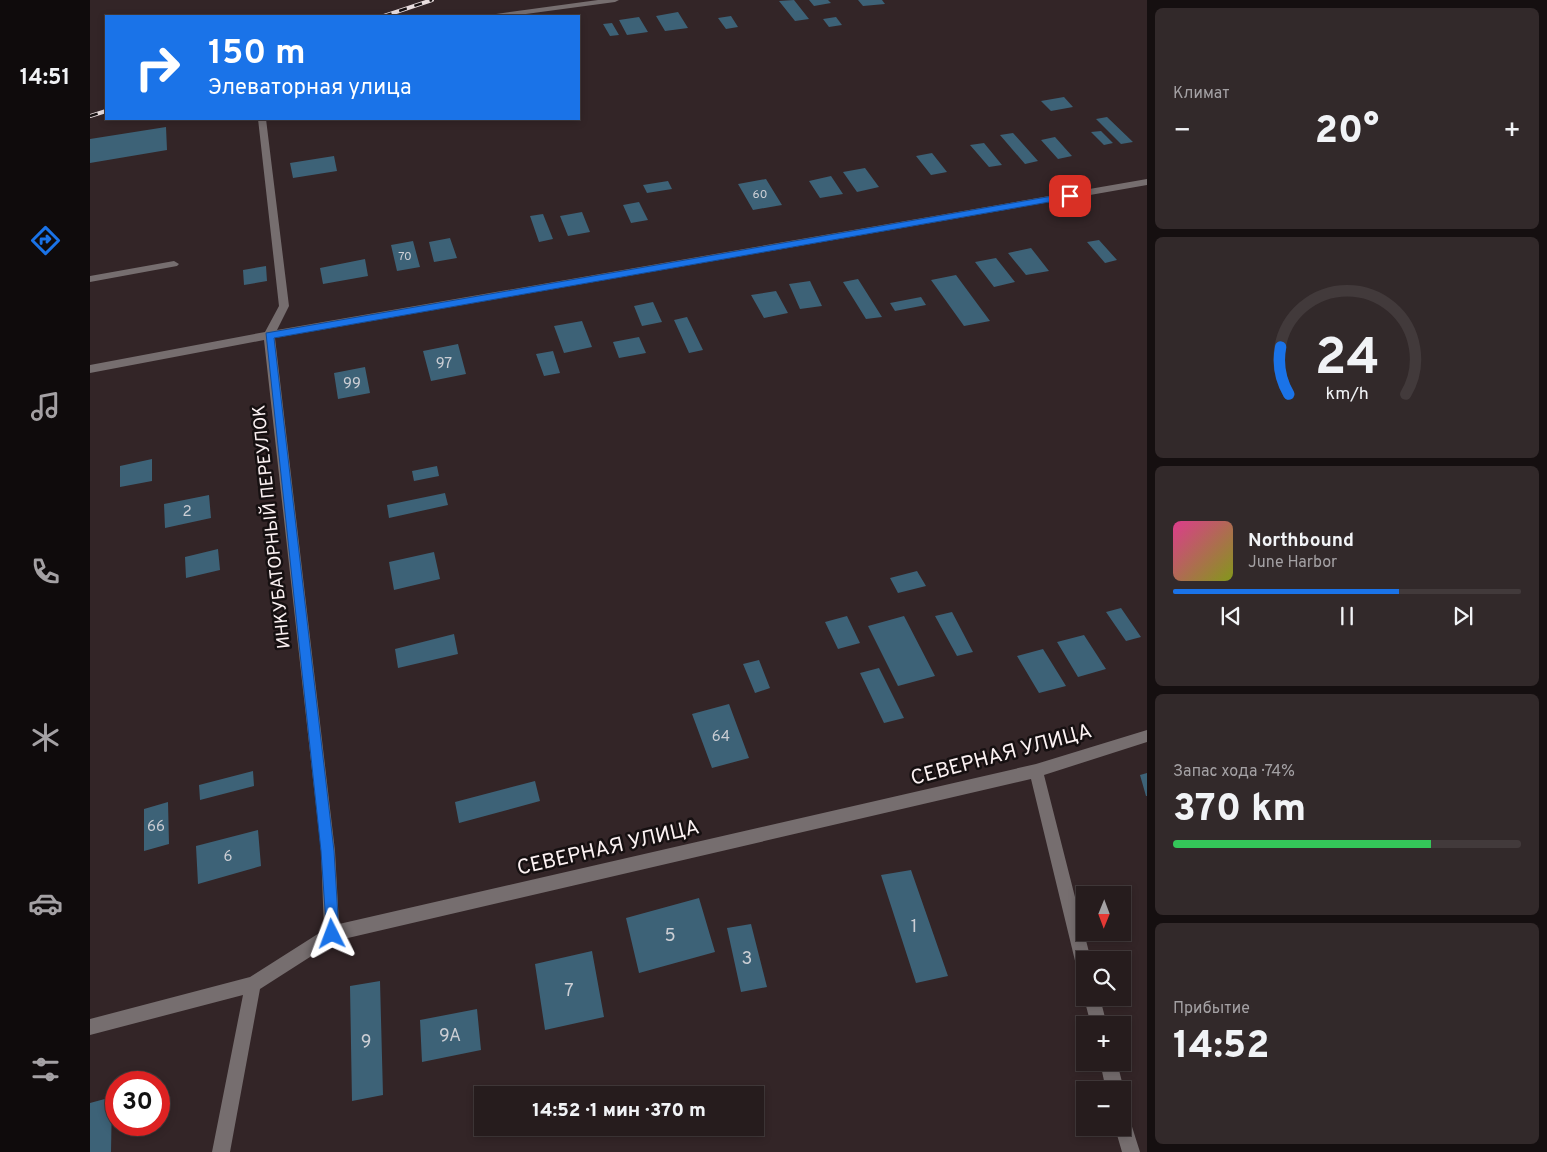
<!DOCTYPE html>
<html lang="ru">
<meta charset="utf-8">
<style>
:root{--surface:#261c1d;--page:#32292a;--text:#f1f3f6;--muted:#a4a1a4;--line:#423a3b;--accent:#1a73e8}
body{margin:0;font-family:Overpass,sans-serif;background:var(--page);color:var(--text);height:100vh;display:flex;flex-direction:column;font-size:19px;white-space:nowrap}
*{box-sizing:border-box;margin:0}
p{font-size:16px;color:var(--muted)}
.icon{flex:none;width:28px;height:28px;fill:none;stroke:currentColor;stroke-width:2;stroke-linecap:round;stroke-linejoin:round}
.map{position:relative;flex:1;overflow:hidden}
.side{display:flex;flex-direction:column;gap:8px;padding:8px;background:#150f10;width:400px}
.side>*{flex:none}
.guide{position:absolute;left:15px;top:15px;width:475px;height:105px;border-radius:0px;box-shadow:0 2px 8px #0003,0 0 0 1px var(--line);background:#1a73e8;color:#fff;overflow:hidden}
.needle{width:32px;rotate:181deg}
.controls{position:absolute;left:986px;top:886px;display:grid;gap:10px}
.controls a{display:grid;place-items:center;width:55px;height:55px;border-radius:0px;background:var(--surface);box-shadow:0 2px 8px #0003,0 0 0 1px var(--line);font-size:25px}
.speed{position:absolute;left:15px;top:1071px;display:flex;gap:10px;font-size:25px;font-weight:700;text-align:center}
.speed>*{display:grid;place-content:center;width:65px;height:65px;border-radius:50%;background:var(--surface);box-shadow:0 2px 8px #0003,0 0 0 1px var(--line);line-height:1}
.speed .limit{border:8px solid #d22;background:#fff;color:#111}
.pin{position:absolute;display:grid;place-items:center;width:42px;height:42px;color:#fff;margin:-21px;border-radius:10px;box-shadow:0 2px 8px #0006}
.me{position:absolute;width:55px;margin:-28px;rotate:357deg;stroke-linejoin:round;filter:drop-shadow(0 0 4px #0008)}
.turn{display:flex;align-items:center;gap:18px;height:105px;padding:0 20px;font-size:22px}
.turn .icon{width:65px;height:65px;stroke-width:2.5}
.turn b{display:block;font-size:35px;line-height:42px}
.big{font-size:38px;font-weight:800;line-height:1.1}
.side .tile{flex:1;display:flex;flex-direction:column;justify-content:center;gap:8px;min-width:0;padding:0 18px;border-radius:8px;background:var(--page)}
.side .dial{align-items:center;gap:0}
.dial svg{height:130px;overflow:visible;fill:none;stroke:var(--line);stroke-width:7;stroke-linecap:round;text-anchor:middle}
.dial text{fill:var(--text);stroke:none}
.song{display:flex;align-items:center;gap:15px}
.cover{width:60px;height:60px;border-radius:8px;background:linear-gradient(135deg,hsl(330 70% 55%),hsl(70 70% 35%))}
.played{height:5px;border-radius:2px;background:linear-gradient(90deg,var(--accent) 65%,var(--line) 65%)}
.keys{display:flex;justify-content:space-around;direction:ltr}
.heat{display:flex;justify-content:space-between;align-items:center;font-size:28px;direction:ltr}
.charge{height:8px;border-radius:4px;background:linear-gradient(90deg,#34c759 74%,var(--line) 0)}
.trip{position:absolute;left:384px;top:1086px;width:290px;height:50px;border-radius:0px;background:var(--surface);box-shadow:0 2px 8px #0003,0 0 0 1px var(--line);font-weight:800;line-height:50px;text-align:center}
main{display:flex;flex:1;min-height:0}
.dock{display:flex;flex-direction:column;width:90px;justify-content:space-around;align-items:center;background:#0f0b0c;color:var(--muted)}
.dock .icon{width:35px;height:35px}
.dock .current{color:var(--accent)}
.dock b{font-size:22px;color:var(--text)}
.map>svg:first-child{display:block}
.building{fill:#3d6277}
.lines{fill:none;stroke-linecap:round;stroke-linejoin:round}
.minor{fill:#766e6f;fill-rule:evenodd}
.rail-casing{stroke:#e8ddde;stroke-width:4}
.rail{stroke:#161011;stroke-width:2.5;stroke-dasharray:8;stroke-linecap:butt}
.route{fill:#1a73e8;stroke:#114b97}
.labels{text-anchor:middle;stroke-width:5;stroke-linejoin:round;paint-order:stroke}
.far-number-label{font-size:12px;fill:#ccced4}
.number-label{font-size:15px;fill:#ccced4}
.street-label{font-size:18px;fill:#fcf2f3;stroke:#161011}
.near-number-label{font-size:18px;fill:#ccced4}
.near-street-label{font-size:21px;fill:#fcf2f3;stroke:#161011}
</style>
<main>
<nav class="dock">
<b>14:51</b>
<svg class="icon current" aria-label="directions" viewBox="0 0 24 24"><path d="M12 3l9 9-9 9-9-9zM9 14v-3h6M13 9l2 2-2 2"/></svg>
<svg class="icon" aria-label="music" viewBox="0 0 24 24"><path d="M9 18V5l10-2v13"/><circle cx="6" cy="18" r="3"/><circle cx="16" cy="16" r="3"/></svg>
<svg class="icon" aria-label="phone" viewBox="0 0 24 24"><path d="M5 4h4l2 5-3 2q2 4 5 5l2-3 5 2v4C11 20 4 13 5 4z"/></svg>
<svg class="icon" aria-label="climate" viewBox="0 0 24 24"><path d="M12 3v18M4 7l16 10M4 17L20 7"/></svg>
<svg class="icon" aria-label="car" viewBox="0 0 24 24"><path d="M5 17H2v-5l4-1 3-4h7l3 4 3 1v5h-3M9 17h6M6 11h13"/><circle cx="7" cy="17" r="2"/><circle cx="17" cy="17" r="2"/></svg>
<svg class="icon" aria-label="filters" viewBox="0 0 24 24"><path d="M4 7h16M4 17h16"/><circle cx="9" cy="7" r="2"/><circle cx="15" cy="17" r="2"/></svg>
</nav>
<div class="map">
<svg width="1057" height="1152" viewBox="0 0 1057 1152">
<rect width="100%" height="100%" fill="#332527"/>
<path class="building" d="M704,0L719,19L705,21L689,1Z
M719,0H738L741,3L724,6Z
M768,0H792L795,4L773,6Z
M588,12L598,28L575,31L566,16Z
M641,16L648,27L636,29L628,18Z
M549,17L558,32L537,35L529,20Z
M746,17L752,25L739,27L733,19Z
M522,23L529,35L520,36L513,24Z
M974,97L983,107L961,111L951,101Z
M1017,117L1043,142L1031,144L1006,119Z
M76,127L77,150L0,163V139Z
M1011,131L1023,143L1014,145L1001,132Z
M923,133L948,161L935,164L910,135Z
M965,137L982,156L968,159L951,140Z
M894,143L912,165L899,167L880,145Z
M842,153L857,172L841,175L826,156Z
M244,156L247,171L203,178L200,163Z
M775,168L789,187L767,192L753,172Z
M741,176L753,194L730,198L719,181Z
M676,179L692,205L663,210L648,184Z
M578,181L582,189L557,193L553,185Z
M549,202L558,220L541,223L533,205Z
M492,212L500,232L478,236L470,216Z
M453,214L463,239L449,242L440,216Z
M360,238L367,258L344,262L339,242Z
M1009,240L1027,260L1015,263L997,242Z
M323,241L330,267L307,271L301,245Z
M941,248L959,271L936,275L918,253Z
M906,258L925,282L904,287L885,262Z
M275,259L278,276L233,284L230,268Z
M176,266L177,281L154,285L153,270Z
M866,275L900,321L874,326L841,280Z
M768,279L792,317L776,319L753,282Z
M720,281L732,306L710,309L699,284Z
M686,291L698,313L674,318L661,295Z
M831,297L836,305L805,311L800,303Z
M563,302L572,322L552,326L544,306Z
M597,317L613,350L599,353L584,320Z
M492,321L502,347L474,353L464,326Z
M549,337L556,353L529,358L523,342Z
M368,344L376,374L341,381L333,351Z
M463,351L470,373L454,376L446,354Z
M275,367L280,393L248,399L244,373Z
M62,459V481L30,487V466Z
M347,466L349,476L324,481L322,471Z
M355,493L358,505L299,518L297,505Z
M119,495L121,518L75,528L74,504Z
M128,549L130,570L96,578L95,557Z
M344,552L350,579L304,590L299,562Z
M827,571L836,586L808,593L800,578Z
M1031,608L1051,637L1036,641L1016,612Z
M862,612L883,652L867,656L845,616Z
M757,616L770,643L748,649L735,622Z
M814,616L845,676L808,686L778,626Z
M364,634L368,654L308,668L305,649Z
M994,635L1016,669L988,677L967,642Z
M953,649L976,686L949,693L927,656Z
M669,660L680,688L665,693L653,664Z
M789,668L814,718L794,723L770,673Z
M639,704L659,758L622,768L602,714Z
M163,771L164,786L110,800L109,785Z
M1057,773V796H1056L1050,775Z
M445,781L450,801L369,823L365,802Z
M78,802L79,844L54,851V809Z
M168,830L171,866L108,884L106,846Z
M821,870L858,976L826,983L791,875Z
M609,898L625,952L549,973L536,918Z
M661,924L677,987L651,992L637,928Z
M502,951L514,1017L455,1030L445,964Z
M290,981L293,1095L262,1101L260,986Z
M387,1009L391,1050L332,1062L330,1020Z
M22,1097L21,1152H0V1103Z"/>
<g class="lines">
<path class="minor" d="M508,0H529L525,2L421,16H402L406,14Z
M168,119H176L199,306L187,330L1057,179V185L185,338L245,851L249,924L946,764L1057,730V742L954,775L1001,960H995V977L989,975L987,969L941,779L245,941L170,989L140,1152H122L153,995L0,1035V1019L160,977L234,930L231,851L174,340L0,373V365L175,332L189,306Z
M84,261L89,264L87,266L0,282V276Z
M995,995V998H1010L1017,1025H1001L994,998Z
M1010,1062H1027L1034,1090L1032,1092V1090H1016Z
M1032,1112L1038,1114L1050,1152H1032L1025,1128H1032Z"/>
<defs>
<path id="rail" d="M294,16L342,0
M0,116L16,111"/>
</defs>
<use href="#rail" class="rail-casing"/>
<use href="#rail" class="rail"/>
</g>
<path class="route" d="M980,193L982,194V198L184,338L244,851L249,934L247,939L242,941L237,939L231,851L176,333Z"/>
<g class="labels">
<g class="far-number-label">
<text x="670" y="198">60</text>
<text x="315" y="260">70</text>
</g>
<g class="number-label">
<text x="354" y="368">97</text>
<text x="262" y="388">99</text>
<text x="97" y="516">2</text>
<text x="631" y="741">64</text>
<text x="66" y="831">66</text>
<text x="138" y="861">6</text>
</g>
<g class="street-label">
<text transform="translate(181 527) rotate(-96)" y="6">ИНКУБАТОРНЫЙ ПЕРЕУЛОК</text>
</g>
<g class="near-number-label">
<text x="824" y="932">1</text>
<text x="580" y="941">5</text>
<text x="657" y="964">3</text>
<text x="479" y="996">7</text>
<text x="360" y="1041">9А</text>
<text x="276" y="1047">9</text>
</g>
<g class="near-street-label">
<text transform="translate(911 754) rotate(-15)" y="7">СЕВЕРНАЯ УЛИЦА</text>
<text transform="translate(518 847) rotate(-13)" y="7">СЕВЕРНАЯ УЛИЦА</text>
</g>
</g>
</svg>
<div class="controls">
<a><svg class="needle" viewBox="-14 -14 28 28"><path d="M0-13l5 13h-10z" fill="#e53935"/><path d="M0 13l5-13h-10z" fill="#a4a1a4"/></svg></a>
<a><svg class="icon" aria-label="search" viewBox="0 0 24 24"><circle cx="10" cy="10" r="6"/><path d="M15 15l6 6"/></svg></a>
<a>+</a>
<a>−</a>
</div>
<div class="speed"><div class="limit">30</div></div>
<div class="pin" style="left:980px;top:196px;background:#d93025"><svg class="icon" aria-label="arrive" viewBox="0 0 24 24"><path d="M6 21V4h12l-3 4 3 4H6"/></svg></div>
<svg class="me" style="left:242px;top:934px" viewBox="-20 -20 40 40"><path d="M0-17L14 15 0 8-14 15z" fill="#1a73e8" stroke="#fff" stroke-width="4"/></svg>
<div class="trip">14:52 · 1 мин · 370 m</div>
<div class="guide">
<div class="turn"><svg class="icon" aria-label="right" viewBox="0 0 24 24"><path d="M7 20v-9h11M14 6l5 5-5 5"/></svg><div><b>150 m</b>Элеваторная улица</div></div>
</div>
</div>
<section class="side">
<div class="tile"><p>Климат</p>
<div class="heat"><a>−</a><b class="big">20°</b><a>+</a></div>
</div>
<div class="tile dial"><svg viewBox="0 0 100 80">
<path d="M14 69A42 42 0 1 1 86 69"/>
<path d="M14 69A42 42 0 0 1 9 40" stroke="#1a73e8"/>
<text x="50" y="56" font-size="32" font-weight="700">24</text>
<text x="50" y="72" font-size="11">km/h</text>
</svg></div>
<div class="tile">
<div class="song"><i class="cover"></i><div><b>Northbound</b><p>June Harbor</p></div></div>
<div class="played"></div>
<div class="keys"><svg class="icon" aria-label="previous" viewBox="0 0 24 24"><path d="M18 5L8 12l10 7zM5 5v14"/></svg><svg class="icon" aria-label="pause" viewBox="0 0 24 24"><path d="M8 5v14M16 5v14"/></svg><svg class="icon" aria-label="next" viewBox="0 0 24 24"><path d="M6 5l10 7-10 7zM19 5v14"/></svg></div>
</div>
<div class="tile"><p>Запас хода · 74%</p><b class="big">370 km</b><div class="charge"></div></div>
<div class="tile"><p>Прибытие</p><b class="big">14:52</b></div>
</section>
</main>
